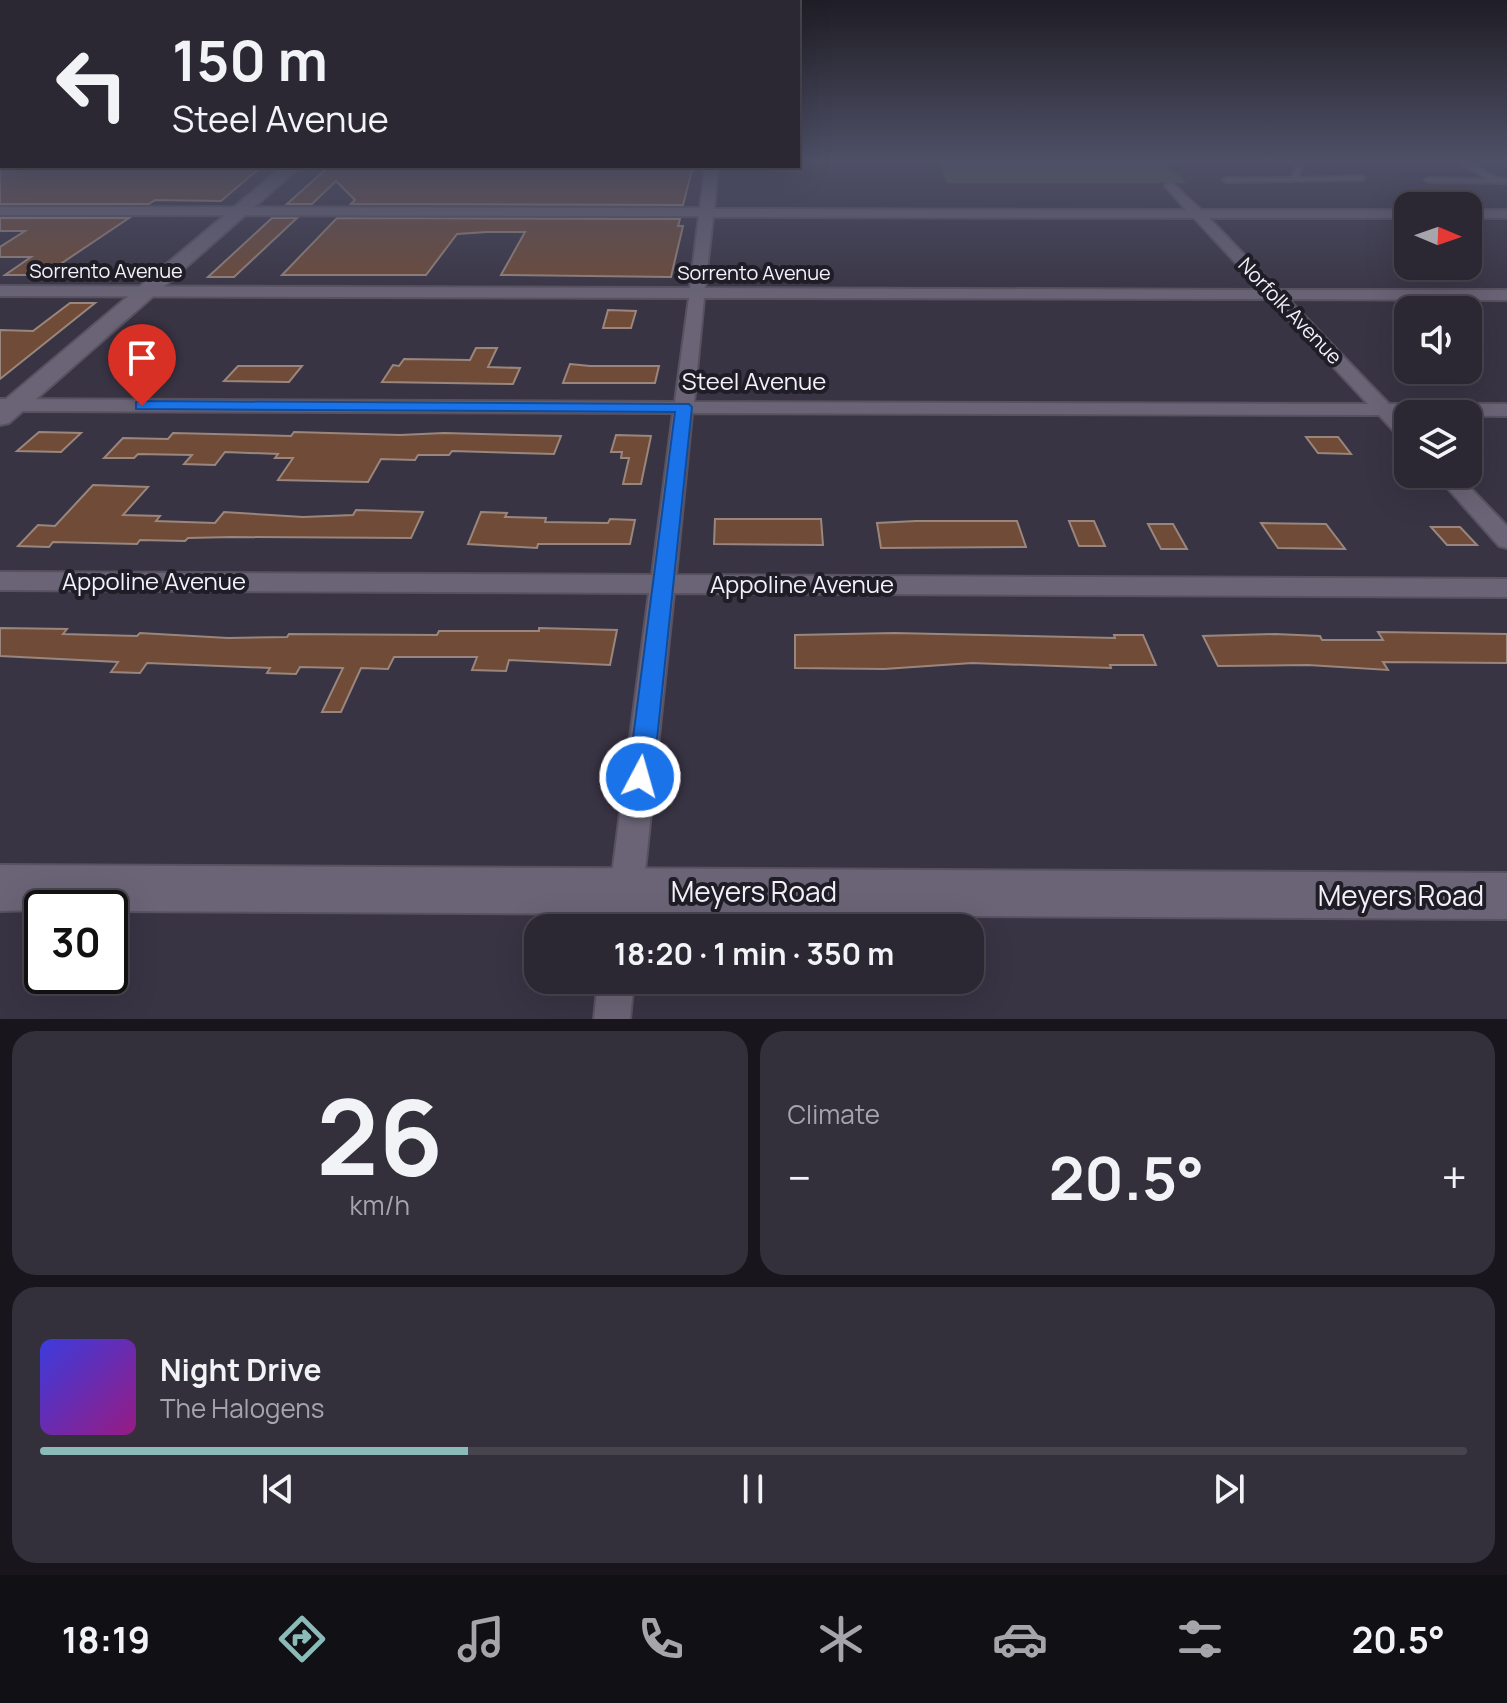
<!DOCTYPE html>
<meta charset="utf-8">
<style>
:root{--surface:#2b2733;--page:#332f3b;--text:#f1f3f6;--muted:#a6a5ac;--line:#47444e;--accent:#8bbbb9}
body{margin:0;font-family:Manrope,sans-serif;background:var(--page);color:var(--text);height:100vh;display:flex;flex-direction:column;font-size:30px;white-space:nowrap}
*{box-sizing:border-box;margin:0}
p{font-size:26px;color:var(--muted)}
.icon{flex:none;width:44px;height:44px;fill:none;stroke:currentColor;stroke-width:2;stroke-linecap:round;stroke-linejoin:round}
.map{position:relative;height:1019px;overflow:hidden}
.details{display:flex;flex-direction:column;gap:12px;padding:12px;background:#18151c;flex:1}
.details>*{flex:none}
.guide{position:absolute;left:0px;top:0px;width:800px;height:168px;box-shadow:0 8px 32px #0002,0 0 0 2px var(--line);background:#2b2733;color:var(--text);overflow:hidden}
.needle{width:52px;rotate:92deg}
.controls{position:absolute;left:1394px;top:192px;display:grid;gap:16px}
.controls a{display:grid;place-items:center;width:88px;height:88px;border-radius:16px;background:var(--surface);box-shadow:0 8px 32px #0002,0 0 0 2px var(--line);font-size:40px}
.speed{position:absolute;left:24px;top:890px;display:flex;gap:16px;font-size:40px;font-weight:700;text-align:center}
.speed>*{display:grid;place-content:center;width:104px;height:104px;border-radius:50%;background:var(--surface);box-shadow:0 8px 32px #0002,0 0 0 2px var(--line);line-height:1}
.speed .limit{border:4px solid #111;border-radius:12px;background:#fff;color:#111}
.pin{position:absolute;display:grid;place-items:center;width:68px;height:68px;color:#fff;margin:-82px -34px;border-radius:50% 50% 50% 0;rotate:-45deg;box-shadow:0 0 8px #0007}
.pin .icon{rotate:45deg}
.me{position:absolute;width:88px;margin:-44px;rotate:6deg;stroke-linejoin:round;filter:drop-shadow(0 0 6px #0008)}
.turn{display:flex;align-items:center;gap:28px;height:168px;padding:0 40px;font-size:36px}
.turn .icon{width:104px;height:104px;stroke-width:2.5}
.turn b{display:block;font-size:56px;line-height:68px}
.big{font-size:60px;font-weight:700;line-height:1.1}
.details .card{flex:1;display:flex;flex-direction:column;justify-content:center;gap:12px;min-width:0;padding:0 28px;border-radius:24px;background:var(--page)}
.details .dial{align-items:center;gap:0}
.dial b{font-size:104px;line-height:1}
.song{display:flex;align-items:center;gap:24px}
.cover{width:96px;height:96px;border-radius:12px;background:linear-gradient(135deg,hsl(240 70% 55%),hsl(310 70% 35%))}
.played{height:8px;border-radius:4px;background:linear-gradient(90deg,var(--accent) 30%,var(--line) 30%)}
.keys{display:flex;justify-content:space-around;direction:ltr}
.heat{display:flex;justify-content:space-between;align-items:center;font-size:44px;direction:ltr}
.details .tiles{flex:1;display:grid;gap:12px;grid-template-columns:1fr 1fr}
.card:last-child{grid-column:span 2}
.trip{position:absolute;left:524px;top:914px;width:460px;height:80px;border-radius:24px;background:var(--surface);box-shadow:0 8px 32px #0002,0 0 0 2px var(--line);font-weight:700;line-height:80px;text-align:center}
.tabs{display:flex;height:128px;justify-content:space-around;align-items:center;background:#111014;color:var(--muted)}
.tabs .icon{width:56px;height:56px}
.tabs .active{color:var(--accent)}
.tabs b{font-size:36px;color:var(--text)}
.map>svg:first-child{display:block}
.green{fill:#49583c}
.building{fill:#6f4b38;stroke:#9a867c;stroke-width:2}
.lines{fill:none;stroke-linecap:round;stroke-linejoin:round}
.lane-casing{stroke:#585260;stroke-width:4}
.street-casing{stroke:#585260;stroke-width:4}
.secondary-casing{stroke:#585260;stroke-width:4}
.lane{fill:#6a6476;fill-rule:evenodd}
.street{fill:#6a6476;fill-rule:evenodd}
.secondary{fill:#6a6476;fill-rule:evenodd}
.route{fill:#1a73e8;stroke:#114b97;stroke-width:2}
.labels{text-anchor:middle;stroke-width:8;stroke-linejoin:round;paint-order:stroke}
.far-street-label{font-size:20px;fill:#f3f0fb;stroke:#1f1d25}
.street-label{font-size:24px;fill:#f3f0fb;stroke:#1f1d25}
.near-street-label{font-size:28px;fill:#f3f0fb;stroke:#1f1d25}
</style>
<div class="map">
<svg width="1507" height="1019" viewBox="0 0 1507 1019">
<rect width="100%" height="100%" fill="#393444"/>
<path class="green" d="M937,160H1163L1186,183H947Z"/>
<path class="building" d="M0,166H262L221,201L155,200L149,204H0Z
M321,166H693L683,205L351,204L355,200L336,181L312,204H287L325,170Z
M0,218H129L44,275H5L31,257H0V247L25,231H0Z
M272,218H297L234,277H208Z
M337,218L680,219L678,226H683L671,277L501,275L525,232H487L457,234L426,275H282Z
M70,303H95L0,379V330L33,331Z
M608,310L636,311L631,328H603Z
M476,348H497L488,367L520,368L513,384L382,382L393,365L399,366L404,359L470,360Z
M570,364L590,366H659L655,383H563Z
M238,366H302L289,382L224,381Z
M39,432L81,433L61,452L17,451Z
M294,432L400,435L444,433L561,436L554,454L452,451L449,455H418L415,460L381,459L368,482L278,480L293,458H275L278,454L225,452L215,465L184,464L192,455L138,454L134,458H104L123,438L168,439L173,433L291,436Z
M616,435L651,436L641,484H623L629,458H621L622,452H611Z
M1306,437H1338L1351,454L1318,453Z
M93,485L148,487L123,515L160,516L156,521L215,523L224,512L303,517L353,515L356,510L423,512L411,538L232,537L188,538L185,541L140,540L137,544L53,542L49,547L18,546L38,525L55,526Z
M481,512L507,513L505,517L546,518L545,522L608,523L610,519L635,520L630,544H538L537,548L468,544Z
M715,519H821L823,545L714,544Z
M916,521H1017L1026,547L881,548L877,523Z
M1069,521H1094L1105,546H1079Z
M1261,523L1326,524L1345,549L1278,548Z
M1148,524H1173L1187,549H1161Z
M1431,527H1460L1477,545H1447Z
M0,628L67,629L63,634L137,636L140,633L228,638L287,637L289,634L437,635L439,631H539V628L617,630L610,665L509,660L506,671L472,670L477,657H394L388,669L361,668L341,712H322L343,668L300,667L296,674L267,673L270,668L147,663L140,673L111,672L118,662L0,656Z
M1378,632L1507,634V663L1383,662L1388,670L1308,665L1218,666L1203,636L1275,634L1320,636L1322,640H1383Z
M894,633L1115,638L1114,635H1143L1156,665H1110L1111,668L972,663L884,669L795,668V635Z"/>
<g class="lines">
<defs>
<path id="lane" d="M1298,160H1304L1298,178L1362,176L1365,178L1362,180L1226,182L1223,180L1226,178H1292Z
M1456,160C1475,160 1488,179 1507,179V183L1428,182L1425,180L1428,178L1488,179Z"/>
<path id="street" d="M706,166H718L714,209L1186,210L1165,186L1171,182L1201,210H1408V218H1209L1278,290H1507V300L1288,299L1389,404H1507V416L1400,415L1408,424V441L1401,439L1379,415L692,413L676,575L1507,579V597L674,593L639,928H605L649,593L0,590V572L652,575L673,413L0,411V399L675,402L689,298L0,296V286L690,288L699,216L0,215V207L700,208ZM713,217L1194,218L1261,290L705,288ZM704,298L1270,299L1368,404L694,402Z
M1468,210H1507V218H1468Z
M1435,474H1457L1507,526V548L1499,546Z
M598,980H634L630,1019H594Z"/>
<path id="secondary" d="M283,166H301L9,423L0,425V404Z
M0,865L1507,873V919L110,911V908L0,911Z"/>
</defs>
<use href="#lane" class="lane-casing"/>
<use href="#street" class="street-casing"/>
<use href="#secondary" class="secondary-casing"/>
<use href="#lane" class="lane"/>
<use href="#street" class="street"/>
<use href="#secondary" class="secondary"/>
</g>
<linearGradient id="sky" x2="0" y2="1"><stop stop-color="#1f1d25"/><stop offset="0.53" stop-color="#4e5067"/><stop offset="1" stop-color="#4e5067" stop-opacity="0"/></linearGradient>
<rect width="1507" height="303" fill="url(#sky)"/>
<path class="route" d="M142,401L689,404L692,407L653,777L649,785L640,788L631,785L628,777L675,412L136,409V402Z"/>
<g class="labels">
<g class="far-street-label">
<text x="106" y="278">Sorrento Avenue</text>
<text x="754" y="280">Sorrento Avenue</text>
<text transform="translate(1290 311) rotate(46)" y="7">Norfolk Avenue</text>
</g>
<g class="street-label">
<text x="754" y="390">Steel Avenue</text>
<text x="154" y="590">Appoline Avenue</text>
<text x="802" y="593">Appoline Avenue</text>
</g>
<g class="near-street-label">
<text x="754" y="902">Meyers Road</text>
<text x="1401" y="906">Meyers Road</text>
</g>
</g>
</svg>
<div class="controls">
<a><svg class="needle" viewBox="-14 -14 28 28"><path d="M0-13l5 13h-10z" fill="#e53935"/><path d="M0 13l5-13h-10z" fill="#a6a5ac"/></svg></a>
<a><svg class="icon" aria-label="sound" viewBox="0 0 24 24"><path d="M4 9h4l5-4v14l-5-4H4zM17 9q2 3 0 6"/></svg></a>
<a><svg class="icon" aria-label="layers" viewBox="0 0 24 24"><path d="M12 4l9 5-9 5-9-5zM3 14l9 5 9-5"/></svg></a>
</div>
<div class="speed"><div class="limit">30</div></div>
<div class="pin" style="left:142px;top:406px;background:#d93025"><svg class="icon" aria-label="arrive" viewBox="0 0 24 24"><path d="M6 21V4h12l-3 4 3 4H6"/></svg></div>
<svg class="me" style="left:640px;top:777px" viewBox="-20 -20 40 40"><circle r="17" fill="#1a73e8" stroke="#fff" stroke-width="3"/><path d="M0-11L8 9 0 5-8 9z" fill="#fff"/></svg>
<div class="trip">18:20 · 1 min · 350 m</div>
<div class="guide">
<div class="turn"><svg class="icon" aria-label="left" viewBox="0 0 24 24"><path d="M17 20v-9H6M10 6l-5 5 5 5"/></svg><div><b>150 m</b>Steel Avenue</div></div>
</div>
</div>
<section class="details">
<div class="tiles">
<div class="card dial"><b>26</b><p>km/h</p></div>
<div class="card"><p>Climate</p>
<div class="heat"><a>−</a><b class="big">20.5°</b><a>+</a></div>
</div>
<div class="card">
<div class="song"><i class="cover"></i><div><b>Night Drive</b><p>The Halogens</p></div></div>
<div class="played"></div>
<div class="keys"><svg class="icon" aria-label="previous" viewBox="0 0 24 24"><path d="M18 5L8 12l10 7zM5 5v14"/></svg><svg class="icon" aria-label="pause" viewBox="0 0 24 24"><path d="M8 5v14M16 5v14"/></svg><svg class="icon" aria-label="next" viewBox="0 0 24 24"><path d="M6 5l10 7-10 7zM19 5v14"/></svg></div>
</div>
</div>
</section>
<nav class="tabs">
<b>18:19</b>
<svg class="icon active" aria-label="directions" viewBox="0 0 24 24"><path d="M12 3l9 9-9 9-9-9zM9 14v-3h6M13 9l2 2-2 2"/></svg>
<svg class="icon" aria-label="music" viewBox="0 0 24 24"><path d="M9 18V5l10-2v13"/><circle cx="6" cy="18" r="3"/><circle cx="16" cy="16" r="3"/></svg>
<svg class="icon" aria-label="phone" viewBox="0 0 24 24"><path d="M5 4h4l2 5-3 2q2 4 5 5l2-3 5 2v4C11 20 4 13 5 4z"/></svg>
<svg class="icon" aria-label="climate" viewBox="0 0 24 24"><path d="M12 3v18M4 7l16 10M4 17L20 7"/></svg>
<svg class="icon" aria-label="car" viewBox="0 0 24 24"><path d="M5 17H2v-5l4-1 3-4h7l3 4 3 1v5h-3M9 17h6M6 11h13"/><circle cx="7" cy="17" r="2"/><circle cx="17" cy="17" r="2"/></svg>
<svg class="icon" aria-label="filters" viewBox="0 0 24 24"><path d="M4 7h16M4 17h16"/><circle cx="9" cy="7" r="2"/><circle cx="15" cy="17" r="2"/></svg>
<b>20.5°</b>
</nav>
